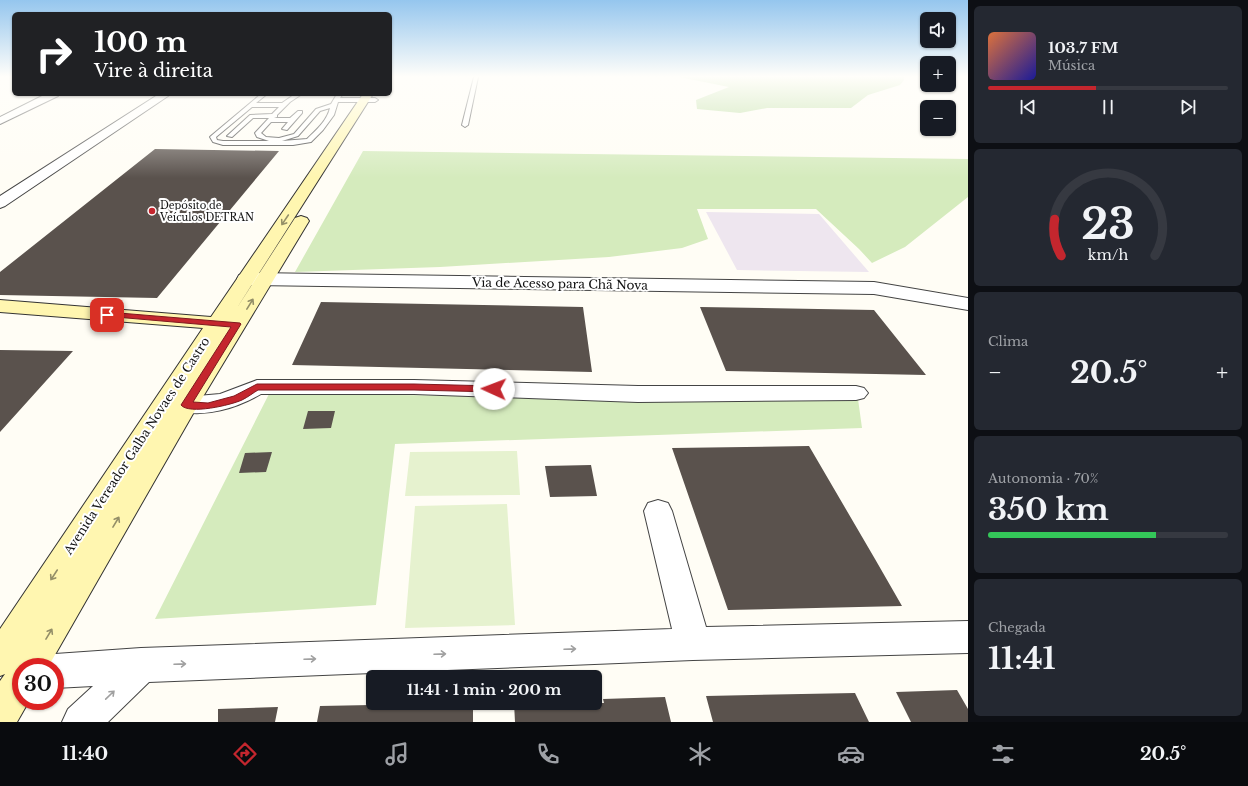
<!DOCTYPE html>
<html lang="pt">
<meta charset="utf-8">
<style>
:root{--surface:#171b24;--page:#242831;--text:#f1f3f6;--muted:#9ea1a6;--line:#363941;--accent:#c4262e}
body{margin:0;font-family:"Libre Baskerville",serif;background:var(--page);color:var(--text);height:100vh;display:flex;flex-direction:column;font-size:15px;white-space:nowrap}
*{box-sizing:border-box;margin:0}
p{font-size:13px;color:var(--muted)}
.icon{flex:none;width:22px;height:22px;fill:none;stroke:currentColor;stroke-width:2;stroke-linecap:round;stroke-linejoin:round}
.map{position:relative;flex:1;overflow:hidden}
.drawer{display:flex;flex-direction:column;gap:6px;padding:6px;background:#0d0f14;width:280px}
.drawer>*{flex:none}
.guide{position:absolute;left:12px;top:12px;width:380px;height:84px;border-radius:6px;box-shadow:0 1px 3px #0004;background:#202124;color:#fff;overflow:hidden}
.tools{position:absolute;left:920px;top:12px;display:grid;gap:8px}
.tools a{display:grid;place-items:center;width:36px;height:36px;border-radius:6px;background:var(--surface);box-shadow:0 1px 3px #0004;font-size:20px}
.speed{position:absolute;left:12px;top:658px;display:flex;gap:8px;font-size:20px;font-weight:700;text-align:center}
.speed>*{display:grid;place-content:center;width:52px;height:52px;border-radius:50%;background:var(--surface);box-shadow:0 1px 3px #0004;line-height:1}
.speed .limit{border:6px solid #d22;background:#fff;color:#111}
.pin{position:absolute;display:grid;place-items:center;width:34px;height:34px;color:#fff;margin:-17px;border-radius:8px;box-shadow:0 2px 6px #0006}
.me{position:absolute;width:44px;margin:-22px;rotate:272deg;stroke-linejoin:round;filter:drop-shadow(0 0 3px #0008)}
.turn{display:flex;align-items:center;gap:14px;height:84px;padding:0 16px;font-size:18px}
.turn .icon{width:52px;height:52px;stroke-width:2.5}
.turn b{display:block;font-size:28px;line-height:34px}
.big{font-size:30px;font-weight:800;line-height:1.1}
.drawer .tile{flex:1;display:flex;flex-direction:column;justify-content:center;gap:6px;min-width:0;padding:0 14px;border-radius:6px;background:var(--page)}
.drawer .dial{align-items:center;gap:0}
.dial svg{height:104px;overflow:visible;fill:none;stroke:var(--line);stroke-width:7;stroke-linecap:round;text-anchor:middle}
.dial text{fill:var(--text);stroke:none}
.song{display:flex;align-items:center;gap:12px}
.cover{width:48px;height:48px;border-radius:6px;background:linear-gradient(135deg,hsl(20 70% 55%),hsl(240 70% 35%))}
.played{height:4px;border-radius:2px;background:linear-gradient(90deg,var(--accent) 45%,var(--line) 45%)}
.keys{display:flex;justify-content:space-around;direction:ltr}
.heat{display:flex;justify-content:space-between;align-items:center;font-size:22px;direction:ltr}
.charge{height:6px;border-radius:3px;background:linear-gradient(90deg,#34c759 70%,var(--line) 0)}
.trip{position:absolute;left:366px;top:670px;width:236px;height:40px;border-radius:6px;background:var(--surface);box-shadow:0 1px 3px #0004;font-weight:800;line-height:40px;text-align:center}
.tab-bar{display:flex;height:64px;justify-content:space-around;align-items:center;background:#090b0e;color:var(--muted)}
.tab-bar .icon{width:28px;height:28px}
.tab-bar .current{color:var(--accent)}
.tab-bar b{font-size:18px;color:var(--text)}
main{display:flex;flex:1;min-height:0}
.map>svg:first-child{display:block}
.industrial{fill:#eee6ef}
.green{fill:#d5ebbd}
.forest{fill:#b9dc9c}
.pitch{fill:#e6f2cf}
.building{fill:#5a524d}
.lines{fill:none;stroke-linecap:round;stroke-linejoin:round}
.lane-casing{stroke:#444;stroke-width:2}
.street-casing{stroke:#444;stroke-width:2}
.secondary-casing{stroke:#333;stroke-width:2}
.lane{fill:#fff;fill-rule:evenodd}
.street{fill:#fff;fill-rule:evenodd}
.secondary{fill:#fff6b0;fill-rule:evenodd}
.oneway{stroke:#948f68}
.oneway2{stroke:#a0a0a0}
.route{fill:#c4262e;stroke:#7f191e}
.poi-dot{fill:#c4262e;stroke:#fff;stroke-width:1.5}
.labels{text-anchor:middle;stroke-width:4;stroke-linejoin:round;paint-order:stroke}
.far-poi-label{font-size:10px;fill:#111;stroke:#fff;text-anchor:start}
.street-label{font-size:12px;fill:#111;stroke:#fff}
</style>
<main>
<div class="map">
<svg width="968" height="722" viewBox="0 0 968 722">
<rect width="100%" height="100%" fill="#fffdf5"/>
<path class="industrial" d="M706,212L819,214L869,272L737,270Z"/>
<path class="green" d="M363,151L968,159V197L905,247L872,263L859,249L816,209H697L708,239L682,248L609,257L440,267L295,272Z
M269,394L858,399L862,428L395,444L376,605L155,619Z"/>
<path class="forest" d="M679,77H904V80L900,85L868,95L851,108H767L740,113L697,109L696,100L729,87Z"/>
<path class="pitch" d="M517,451L520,495L405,496L410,452Z
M507,504L515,625L405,628L415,506Z"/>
<path class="building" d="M155,149L279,151L157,298L0,295V272Z
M321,302L583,307L592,372L292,365Z
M700,307L874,310L926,375L726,371Z
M0,350L73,351L0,432Z
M308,411H335L331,428L303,429Z
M809,446L875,559L902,606L728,610L672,448Z
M272,452L266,472L239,473L245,453Z
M591,465L597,496L550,497L545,466Z
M957,690L968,709V722H911L896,692Z
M855,693L869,722H713L706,696Z
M665,697L671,722H515L514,703H604L603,699Z
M473,703V722H317L320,706Z
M278,707L275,722H218V709Z"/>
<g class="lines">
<defs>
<path id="lane" d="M474,77H478L468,125L465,127L462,125Z
M261,94H267L256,103H282L295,94H302L290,102L277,115V117L274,118H290L298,111H302V113L287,130L282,129L288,122H271L261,133L266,137L279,138L294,134L316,109L331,104L337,94H343L340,98H375L378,100L375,102H338L334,115L323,130L311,142L293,145H223L213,142L210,137L211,136ZM252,107H279L272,114L250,115L227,136L232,137L253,118H269L255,133L257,137L269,141H223L217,140L216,137ZM330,108C327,121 316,130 307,139L282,141L298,136L320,111Z"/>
<path id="street" d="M46,94H59L58,96L0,124V117Z
M159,94H171L5,206L0,208V196Z
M246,273L874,282L968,298V310L874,294L246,285L239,283L237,279L239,275Z
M257,380H414L638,386H856L864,388L868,393L864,398L856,400L638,402L414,394H261C237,408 205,418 178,411L174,405L178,399L186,397L220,394Z
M658,500L668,503L672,511L706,627L968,621V653L693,660L149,682L108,722H62L68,709L93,686L55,688V667H39L42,659L55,654L141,648L672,629L644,511L648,503Z"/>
<path id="secondary" d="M363,94H373L235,311L295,218L301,216L307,218L309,221L198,405L48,667H21V701H29L17,722H0V681L5,674L0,676V629L203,328L0,312V300L211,317Z"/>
</defs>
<use href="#lane" class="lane-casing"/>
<use href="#street" class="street-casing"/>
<use href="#secondary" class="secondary-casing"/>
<use href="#lane" class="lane"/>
<use href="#street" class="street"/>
<use href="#secondary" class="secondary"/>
</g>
<defs><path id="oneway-shaft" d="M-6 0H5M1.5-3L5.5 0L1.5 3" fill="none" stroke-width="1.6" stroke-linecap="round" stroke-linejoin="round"/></defs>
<g class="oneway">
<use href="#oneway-shaft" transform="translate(285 220) rotate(124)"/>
<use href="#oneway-shaft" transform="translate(250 304) rotate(-58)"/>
<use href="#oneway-shaft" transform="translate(116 522) rotate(-59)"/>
<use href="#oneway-shaft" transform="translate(54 575) rotate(123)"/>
<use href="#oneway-shaft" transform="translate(49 634) rotate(-59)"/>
</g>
<g class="oneway2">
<use href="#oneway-shaft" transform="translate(570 649) rotate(-2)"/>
<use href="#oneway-shaft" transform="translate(440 654) rotate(-2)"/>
<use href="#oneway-shaft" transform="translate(310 659) rotate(-2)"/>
<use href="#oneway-shaft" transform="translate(180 664) rotate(-2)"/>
<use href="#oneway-shaft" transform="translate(110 695) rotate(-44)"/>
</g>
<linearGradient id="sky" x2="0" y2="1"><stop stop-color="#95c6ee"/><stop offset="0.43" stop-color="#fffefa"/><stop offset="1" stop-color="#fffefa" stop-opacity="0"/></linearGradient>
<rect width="968" height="178" fill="url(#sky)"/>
<path class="route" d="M107,312L240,323L241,324L193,402L208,403L234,396L257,384H414L494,386L499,389L494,392L414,390H258C253,393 248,397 242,400C231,405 189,415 181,405L231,327L104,316L103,315Z"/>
<circle class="poi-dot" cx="152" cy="211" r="4"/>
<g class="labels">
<g class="far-poi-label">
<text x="160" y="209">Depósito de<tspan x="160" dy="12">Veículos DETRAN</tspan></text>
</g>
<g class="street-label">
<text transform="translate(560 284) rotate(1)" y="4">Via de Acesso para Chã Nova</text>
<text transform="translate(137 446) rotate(-57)" y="4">Avenida Vereador Galba Novaes de Castro</text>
</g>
</g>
</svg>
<div class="tools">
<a><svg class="icon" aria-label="sound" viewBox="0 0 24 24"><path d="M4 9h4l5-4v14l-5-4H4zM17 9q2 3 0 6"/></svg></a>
<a>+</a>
<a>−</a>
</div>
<div class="speed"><div class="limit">30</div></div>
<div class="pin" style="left:107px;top:315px;background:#d93025"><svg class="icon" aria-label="arrive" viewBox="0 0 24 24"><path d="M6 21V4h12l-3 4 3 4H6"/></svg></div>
<svg class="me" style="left:494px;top:389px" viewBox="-20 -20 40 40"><circle r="19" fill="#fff"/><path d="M0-13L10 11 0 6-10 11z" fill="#c4262e"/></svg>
<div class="trip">11:41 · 1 min · 200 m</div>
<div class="guide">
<div class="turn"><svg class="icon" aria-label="right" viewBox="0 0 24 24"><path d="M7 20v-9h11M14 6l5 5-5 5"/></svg><div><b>100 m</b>Vire à direita</div></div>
</div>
</div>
<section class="drawer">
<div class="tile">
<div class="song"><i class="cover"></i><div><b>103.7 FM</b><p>Música</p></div></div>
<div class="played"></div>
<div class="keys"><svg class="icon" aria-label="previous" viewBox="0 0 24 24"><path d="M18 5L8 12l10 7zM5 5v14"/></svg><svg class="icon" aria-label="pause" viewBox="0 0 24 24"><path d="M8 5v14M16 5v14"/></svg><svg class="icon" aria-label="next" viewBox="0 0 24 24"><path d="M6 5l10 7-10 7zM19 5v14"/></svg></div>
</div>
<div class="tile dial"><svg viewBox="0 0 100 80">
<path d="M14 69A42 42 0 1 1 86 69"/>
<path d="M14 69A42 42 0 0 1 9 41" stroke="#c4262e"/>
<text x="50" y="56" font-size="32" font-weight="700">23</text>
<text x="50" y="72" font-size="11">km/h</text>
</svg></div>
<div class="tile"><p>Clima</p>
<div class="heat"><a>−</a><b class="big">20.5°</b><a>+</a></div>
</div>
<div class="tile"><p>Autonomia · 70%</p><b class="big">350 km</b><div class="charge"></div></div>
<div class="tile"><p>Chegada</p><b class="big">11:41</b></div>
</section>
</main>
<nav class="tab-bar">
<b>11:40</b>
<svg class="icon current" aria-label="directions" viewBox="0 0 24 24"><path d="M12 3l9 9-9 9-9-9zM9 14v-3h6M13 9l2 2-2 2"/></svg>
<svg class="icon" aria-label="music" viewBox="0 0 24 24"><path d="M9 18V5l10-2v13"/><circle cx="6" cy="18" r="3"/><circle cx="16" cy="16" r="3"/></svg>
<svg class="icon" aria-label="phone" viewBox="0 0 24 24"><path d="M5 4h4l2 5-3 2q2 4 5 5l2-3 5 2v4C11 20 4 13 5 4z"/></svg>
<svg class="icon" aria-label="climate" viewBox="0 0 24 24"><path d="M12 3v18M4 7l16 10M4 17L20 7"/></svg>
<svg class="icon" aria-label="car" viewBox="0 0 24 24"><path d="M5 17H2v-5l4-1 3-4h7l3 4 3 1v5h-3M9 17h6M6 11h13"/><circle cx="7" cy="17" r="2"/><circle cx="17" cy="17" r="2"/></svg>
<svg class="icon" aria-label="filters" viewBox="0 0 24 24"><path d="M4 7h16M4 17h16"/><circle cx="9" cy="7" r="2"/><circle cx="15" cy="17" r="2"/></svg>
<b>20.5°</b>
</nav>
